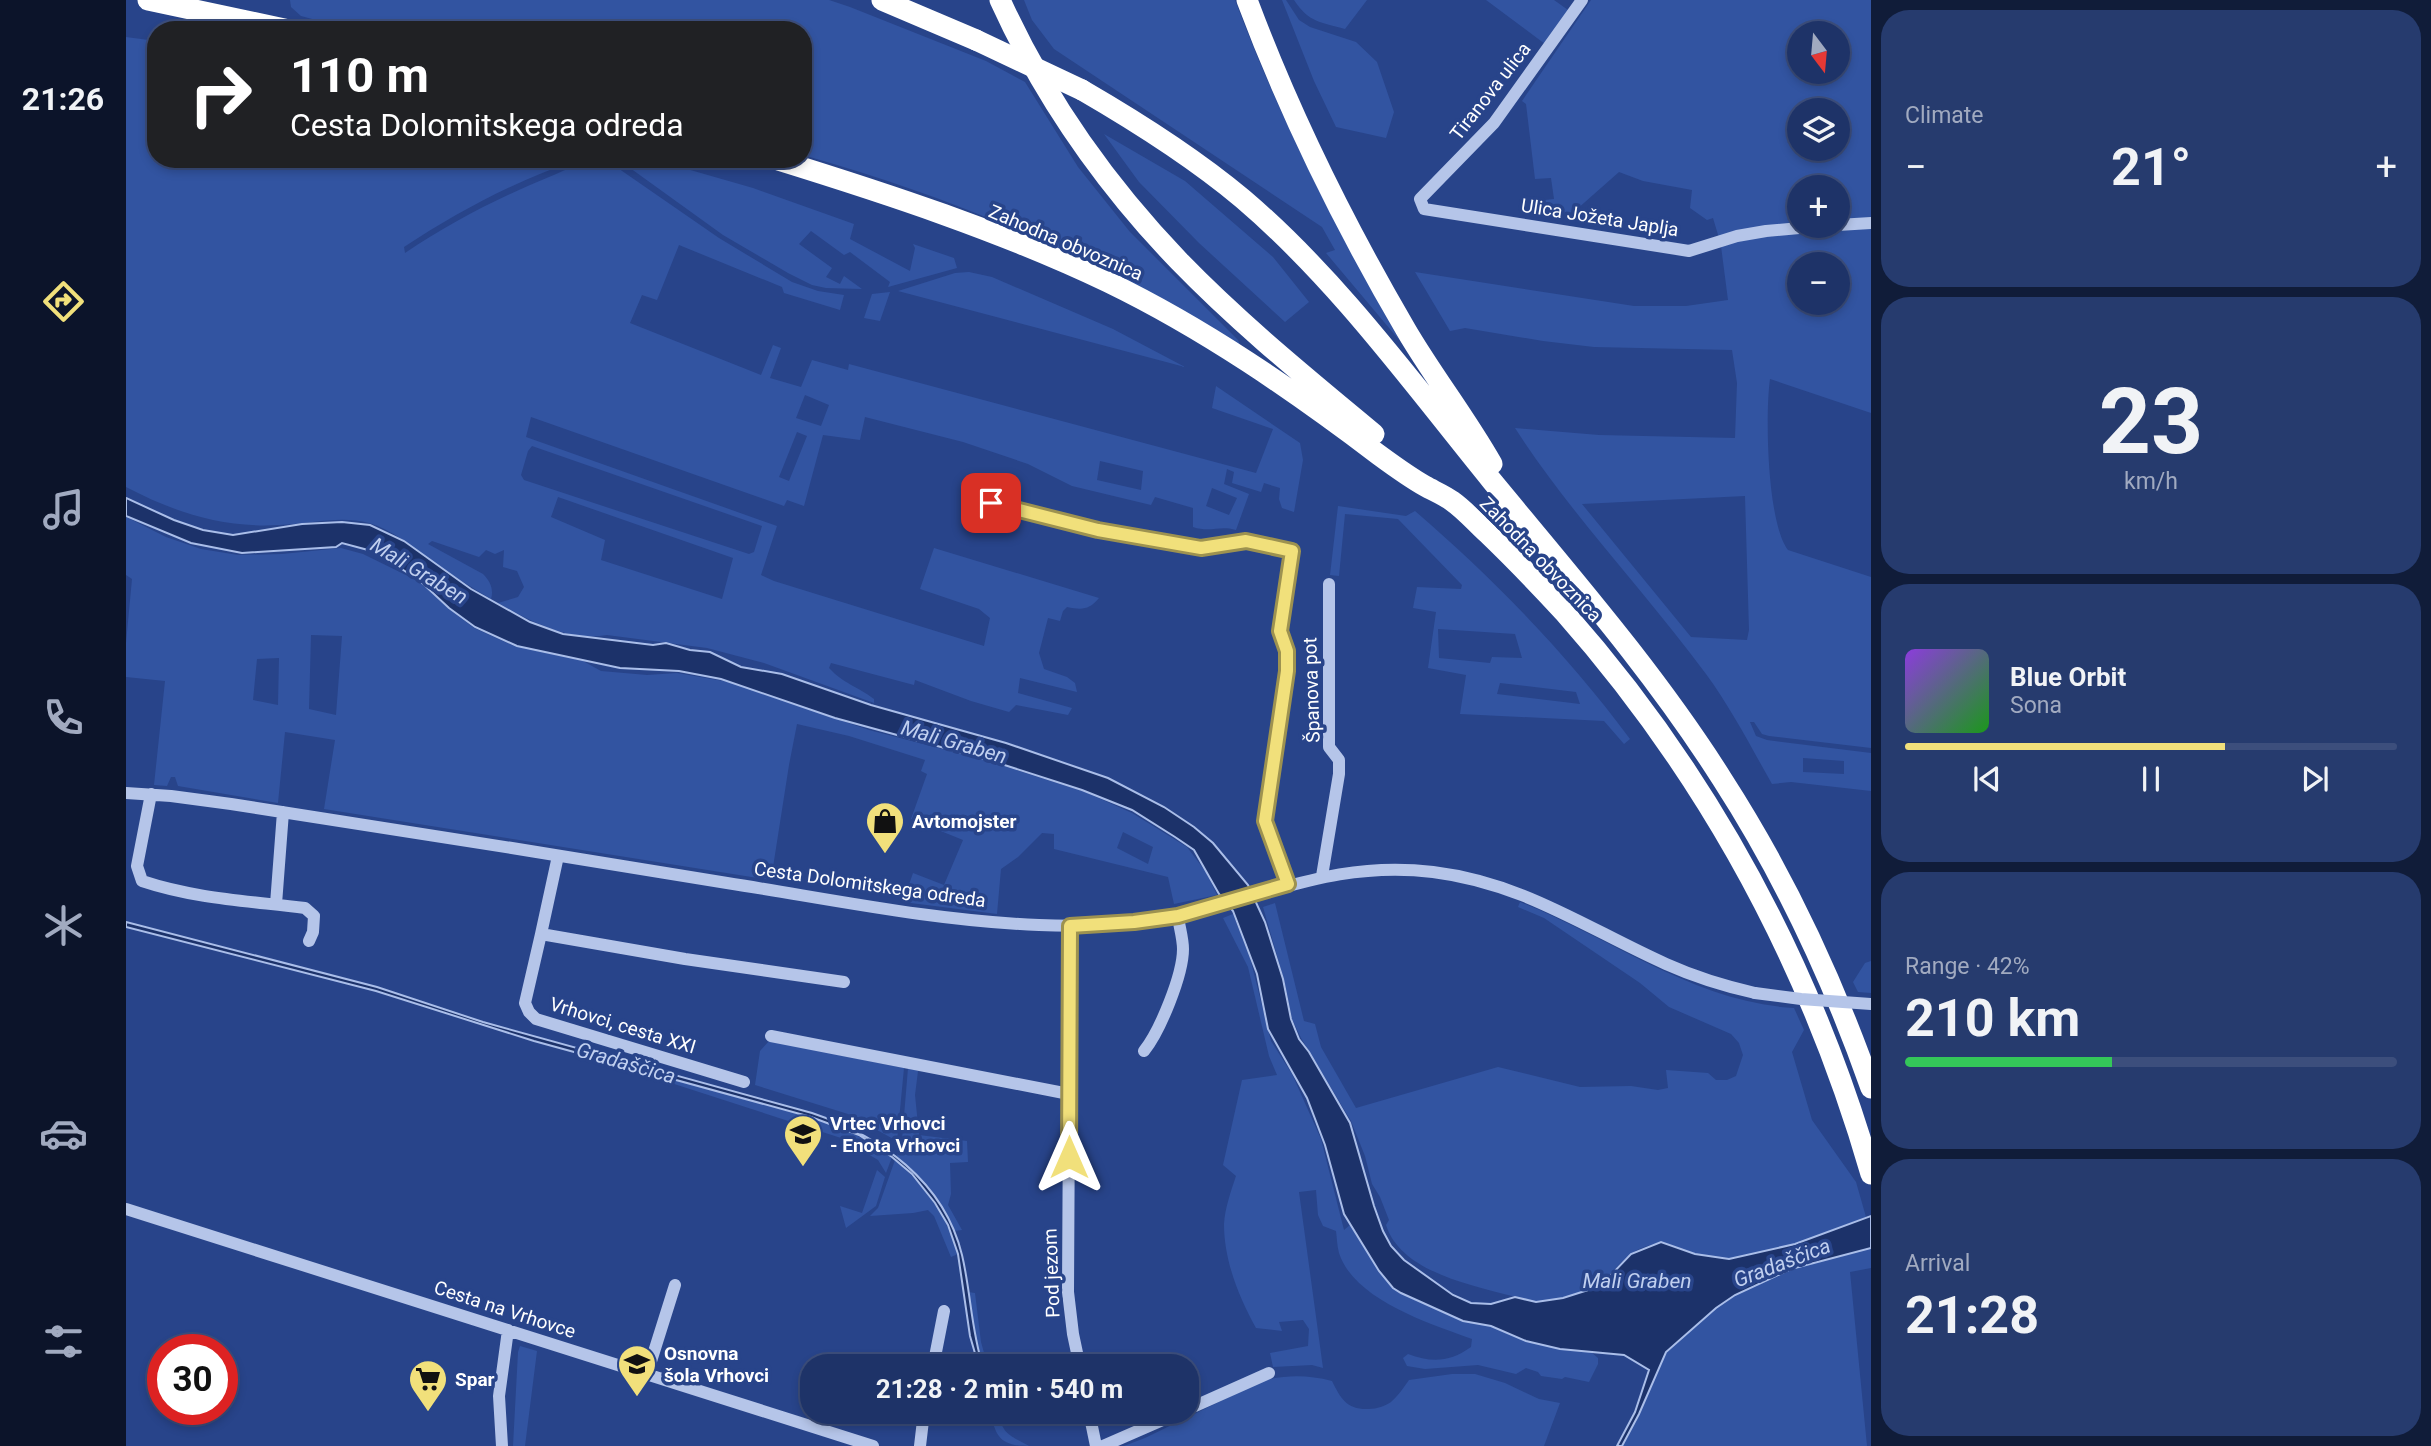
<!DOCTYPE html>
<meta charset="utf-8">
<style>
:root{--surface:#1e3368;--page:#263b6e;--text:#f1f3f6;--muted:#a1aac0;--line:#3c4e7c;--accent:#f1e07b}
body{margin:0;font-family:Roboto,sans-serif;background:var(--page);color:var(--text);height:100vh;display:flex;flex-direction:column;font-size:26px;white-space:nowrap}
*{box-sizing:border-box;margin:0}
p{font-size:23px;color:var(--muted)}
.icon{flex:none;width:38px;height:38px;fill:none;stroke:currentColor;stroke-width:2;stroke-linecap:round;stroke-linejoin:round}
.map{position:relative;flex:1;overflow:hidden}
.sheet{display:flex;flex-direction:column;gap:10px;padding:10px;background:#101c39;width:560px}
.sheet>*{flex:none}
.top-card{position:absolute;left:21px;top:21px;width:665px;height:147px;border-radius:28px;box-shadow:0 4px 10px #0003,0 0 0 2px var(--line);background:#202124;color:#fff;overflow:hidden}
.needle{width:46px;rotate:164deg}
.controls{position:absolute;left:1661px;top:21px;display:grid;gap:14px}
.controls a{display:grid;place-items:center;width:63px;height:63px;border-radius:50%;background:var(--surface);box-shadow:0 4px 10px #0003,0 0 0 2px var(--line);font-size:35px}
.speed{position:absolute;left:21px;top:1334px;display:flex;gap:14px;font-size:35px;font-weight:700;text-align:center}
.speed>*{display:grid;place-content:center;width:91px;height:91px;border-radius:50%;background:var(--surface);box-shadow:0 4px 10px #0003,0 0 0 2px var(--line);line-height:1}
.speed .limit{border:10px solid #d22;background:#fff;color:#111}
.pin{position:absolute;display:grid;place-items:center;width:60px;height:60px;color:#fff;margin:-30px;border-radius:14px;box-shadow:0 4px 10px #0006}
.me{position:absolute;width:77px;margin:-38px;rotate:0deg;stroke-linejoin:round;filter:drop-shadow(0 0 5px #0008)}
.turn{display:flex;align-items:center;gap:24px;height:147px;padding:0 28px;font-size:32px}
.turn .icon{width:91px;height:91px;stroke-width:2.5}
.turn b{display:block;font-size:49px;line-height:60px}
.big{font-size:52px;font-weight:700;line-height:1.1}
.sheet .card{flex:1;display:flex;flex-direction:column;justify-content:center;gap:10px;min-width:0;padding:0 24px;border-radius:28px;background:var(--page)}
.sheet .dial{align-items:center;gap:0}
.dial b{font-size:91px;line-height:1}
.song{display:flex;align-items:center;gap:21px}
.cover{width:84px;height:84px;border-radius:10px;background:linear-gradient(135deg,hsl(270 70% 55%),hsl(120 70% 35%))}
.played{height:7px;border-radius:4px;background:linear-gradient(90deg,var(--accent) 65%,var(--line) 65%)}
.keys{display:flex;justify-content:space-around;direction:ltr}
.heat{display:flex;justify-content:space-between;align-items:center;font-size:38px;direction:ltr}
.charge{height:10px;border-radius:5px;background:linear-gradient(90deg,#34c759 42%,var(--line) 0)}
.trip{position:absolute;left:674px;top:1354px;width:399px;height:70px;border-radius:28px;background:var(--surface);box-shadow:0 4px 10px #0003,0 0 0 2px var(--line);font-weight:700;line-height:70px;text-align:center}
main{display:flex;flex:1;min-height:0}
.menu{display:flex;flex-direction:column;width:126px;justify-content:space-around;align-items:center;background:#0c142a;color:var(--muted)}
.menu .icon{width:49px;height:49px}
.menu .selected{color:var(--accent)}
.menu b{font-size:32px;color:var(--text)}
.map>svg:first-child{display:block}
.green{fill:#3254a1;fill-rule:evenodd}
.water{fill:#1c326a;stroke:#aabee9;stroke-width:2}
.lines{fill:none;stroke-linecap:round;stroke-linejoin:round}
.minor{stroke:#b5c5e9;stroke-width:12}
.highway{stroke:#fff;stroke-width:21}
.minor-bridge{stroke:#b5c5e9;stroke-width:12}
.highway-bridge{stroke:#fff;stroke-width:21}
.route-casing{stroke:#9d9250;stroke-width:18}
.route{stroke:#f1e07b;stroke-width:12}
.labels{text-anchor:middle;stroke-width:7;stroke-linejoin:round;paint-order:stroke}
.street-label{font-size:19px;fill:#fff;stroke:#28448a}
.poi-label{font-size:19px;font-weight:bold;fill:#fff;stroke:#28448a;text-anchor:start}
.water-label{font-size:21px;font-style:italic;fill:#c1d0f0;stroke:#28448a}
</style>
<main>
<nav class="menu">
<b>21:26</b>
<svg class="icon selected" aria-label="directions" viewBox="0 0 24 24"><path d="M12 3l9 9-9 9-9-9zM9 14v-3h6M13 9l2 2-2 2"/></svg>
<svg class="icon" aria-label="music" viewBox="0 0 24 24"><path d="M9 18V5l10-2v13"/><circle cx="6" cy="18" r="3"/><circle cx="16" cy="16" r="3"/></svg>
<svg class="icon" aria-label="phone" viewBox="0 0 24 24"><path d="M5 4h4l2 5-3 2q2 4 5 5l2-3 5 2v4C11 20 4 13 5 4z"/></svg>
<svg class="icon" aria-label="climate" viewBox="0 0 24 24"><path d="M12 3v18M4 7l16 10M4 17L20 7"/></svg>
<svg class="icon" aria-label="car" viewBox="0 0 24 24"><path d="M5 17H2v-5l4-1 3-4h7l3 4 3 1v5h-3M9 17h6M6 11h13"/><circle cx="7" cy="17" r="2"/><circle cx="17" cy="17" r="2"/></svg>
<svg class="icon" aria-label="filters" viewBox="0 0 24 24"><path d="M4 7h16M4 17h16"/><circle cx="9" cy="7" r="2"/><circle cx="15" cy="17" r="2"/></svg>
</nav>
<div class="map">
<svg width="1745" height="1446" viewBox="0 0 1745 1446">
<rect width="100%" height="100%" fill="#28448a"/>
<path class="green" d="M164,0H703L724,7L860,61L899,82L952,167L1004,232L1112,340L1114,345C1051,312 988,275 924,245C845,208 761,179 677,155V30H227L175,16L165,7Z
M898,0H1109C1153,118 1212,231 1274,341L1200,253L1209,250L1196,227L928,49L906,20Z
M1156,0H1160L1173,20L1184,27L1230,42L1251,62L1268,112L1260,138L1210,127L1188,81Z
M1168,0H1241L1219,29C1195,22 1183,23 1168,0Z
M1360,0H1428L1442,10L1419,44Z
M1465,0H1745V219L1712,221V187H1673V223L1593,238L1587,218L1581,220L1564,208L1566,190L1517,181L1493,172L1442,217L1422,216L1419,200L1428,199L1425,178L1409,179L1400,104L1396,101ZM1673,33H1712V72H1673ZM1673,110H1712V149H1673Z
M0,37L30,41V159H454C391,180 333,211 278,247L279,253C325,222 372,198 423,177C436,172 450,164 464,162C472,161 478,162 486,164L593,238L666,282L692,291L718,295L714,310L658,293L656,287L553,245L531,300L516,295L504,323L635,375L647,345L655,348L644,378L675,387L686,360L722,370L723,364L1130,473L1147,429L1086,408L1090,386L1174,443L1177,460L1168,512L1156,508L1153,499L1154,488L1138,483L1135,492L1106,483L1108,472L1101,469L1098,484L1123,494L1110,530C1093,525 1085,533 1067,527V508L1029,497L1025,505L946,486L902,464L837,442L739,417L734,440L697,435L678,506L661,500L658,506L405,417L400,437L651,526L635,575L648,581L858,646L864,618L853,609L794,589L808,548L973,598C963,610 956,610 941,607L937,611L934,621L922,618L913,653L918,669L941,677L949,683L951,692L894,678L892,693L946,708L942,715L890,705L883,712L845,701L789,680L788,685L705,663L703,668C718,684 731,686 748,699V703L638,663L581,648L481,635C443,642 404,621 372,603L392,597L398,587L391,571L377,567L378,550L369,554L360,550L353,557L306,541L302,544L357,574C364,581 368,589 365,599C345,587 326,575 307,562C287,547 267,530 243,523C215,515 182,524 153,525C96,528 50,513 0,487ZM679,395L703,405L695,426L670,418ZM671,432L681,436L663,481L653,477ZM406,446L636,526L628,552L623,554L398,480L395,475L402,451ZM974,461L1017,471L1015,490L971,480ZM1086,488L1111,498L1103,515L1080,506ZM432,497L607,558L596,599L475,560L479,540L425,517Z
M978,134L1059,181L1147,257L1183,302L1159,322L1073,243L1013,182Z
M487,159H526L627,188L728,224L724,239L784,271L789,248L787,244L828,258L831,268L762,287L764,282L724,252L718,255L685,231L673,244L706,268L700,277L714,284L718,276L736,289L700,288L686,285L662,273L597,235L504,168Z
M1745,227V413L1644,379C1639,414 1641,523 1662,550L1745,577V748L1643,736L1636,734L1628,722H1624L1630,736L1641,740L1745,753V791L1665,782L1646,784C1625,747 1605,708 1580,674C1518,590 1445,515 1389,428L1473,435L1609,438L1611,383L1606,350L1468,347L1417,341L1339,328L1324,331L1289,272L1508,306H1560L1602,300L1595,246C1643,231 1695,230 1745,227ZM1673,264H1712V303H1673ZM1619,496L1623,630L1621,640L1565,637L1456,504ZM1677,758L1718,761V774L1677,772Z
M843,272L866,277L987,329L1059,367L772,291L829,273Z
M764,292L754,321L738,318L746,294Z
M1212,506L1280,516L1289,511C1368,579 1442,655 1504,739L1498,744L1478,721L1334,714L1340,675L1302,668L1310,612L1287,608L1291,587L1335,589L1336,585L1272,519L1219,514L1213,576L1204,575ZM1312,629L1389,634L1396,658L1366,657L1364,663L1313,658ZM1374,683L1450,692L1454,704L1371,694Z
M0,517L40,537L75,549L112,555L156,554L215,548L237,554L294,582L323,609L348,628L388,646L457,661L475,671L521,675L551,673L603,682L743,730L859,760L959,792L1006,813L1061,847L1080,872L1091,895L1048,904L1042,877L928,849V834L916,833L892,857L875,869L871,914L777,902L787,873L818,885L837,840L785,819L801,774L795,771L799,760L723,736L671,724L663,765L645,880L198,809L209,740L159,732L152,803L52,786L49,777H45L41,786L28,785L39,681L0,677V643L6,579L0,575ZM185,635L216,636L210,715L183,709ZM153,658L152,705L127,700L131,659ZM997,832L1027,847L1022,864L991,848Z
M1394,902C1483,937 1570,1003 1668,1008L1678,1030L1666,1052L1686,1120L1730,1182L1740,1217L1669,1244L1603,1259L1569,1254L1535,1242C1525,1245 1514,1247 1505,1254C1488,1266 1482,1282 1460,1291C1444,1297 1424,1303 1407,1302C1399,1301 1394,1298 1386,1296C1345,1285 1275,1272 1260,1225L1263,1220L1254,1197L1246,1184L1239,1156L1225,1121L1175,1038L1166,1019L1158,980L1137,907L1149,903L1178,1021L1189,1024L1195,1047L1230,1108L1372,1067L1454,1087L1505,1086L1532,1090L1542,1088L1540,1070L1582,1073L1590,1080H1601L1610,1076L1617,1055L1613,1043L1605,1034L1543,1007L1514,983L1418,918L1392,907Z
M1107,914L1124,958L1145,1041L1166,1074L1195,1139L1218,1230L1224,1225L1260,1280L1275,1293L1337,1321L1365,1326L1400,1341L1465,1352L1472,1358V1364L1463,1382L1439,1377L1436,1379L1415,1376L1412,1372L1400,1368L1390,1374L1352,1365L1299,1369L1281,1366L1277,1358L1282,1354C1306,1363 1324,1362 1345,1347L1346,1339C1305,1324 1228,1300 1213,1253C1211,1246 1211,1238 1210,1231L1197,1226L1192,1215L1190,1190L1173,1192L1197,1368L1186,1365L1147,1367L1144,1353L1182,1346L1183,1329L1177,1320L1153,1322L1156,1331L1130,1328C1113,1297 1098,1261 1098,1224C1099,1208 1105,1191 1110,1176L1097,1165L1116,1080L1151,1075L1143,1056L1122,967L1097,918Z
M1745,961V993L1732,992L1727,982L1739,963Z
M643,1041L778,1068L771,1141L722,1114L629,1085L634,1051Z
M782,1068L792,1071L789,1095L793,1135L841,1141L842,1162L824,1163L825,1194L822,1205L836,1230L828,1231L803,1189L771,1156L776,1140Z
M542,1077C616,1097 703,1111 766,1157L760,1173L752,1160L715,1138L542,1082Z
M769,1160C799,1186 821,1216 832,1254L825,1257L808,1216L802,1210L787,1213L744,1216L752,1208Z
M751,1170L759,1177L750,1206L720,1228L714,1206L736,1213Z
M1745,1248V1268L1724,1272L1741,1446H1496L1515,1409L1540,1352L1590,1308L1609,1295L1665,1269Z
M842,1292L849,1293L855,1342L862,1367H857L846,1326Z
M394,1346L411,1351L399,1446H387L392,1352Z
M1326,1374H1349L1379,1383L1413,1399L1434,1403L1418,1446H998L1019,1438L1138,1380C1163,1375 1182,1375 1206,1381C1215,1399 1221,1410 1243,1409C1251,1409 1259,1406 1265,1402C1272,1396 1278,1387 1283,1380Z
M865,1412H873C875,1434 885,1436 903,1446C876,1446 869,1438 865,1412Z"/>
<path class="water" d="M0,498L48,520L77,530L107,535L176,524L216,522L244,525L278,541L345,589L404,622L437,634L527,645L540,643L564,650L584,652L615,667L656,674L745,705L880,743L982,778L1038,807L1068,827L1087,843L1122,885L1139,922L1157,979L1165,1019L1173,1039L1183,1052L1224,1123L1248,1206L1257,1231L1265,1246L1278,1260L1327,1295L1345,1303L1365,1304L1389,1297L1410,1302L1437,1298L1462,1290L1484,1276L1505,1254L1535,1242L1569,1254L1603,1259L1669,1244L1745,1216V1248L1665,1269L1609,1295L1590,1308L1540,1352L1513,1414L1496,1446H1491L1509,1412L1523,1370L1498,1355L1434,1349L1400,1341L1365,1326L1337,1321L1275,1293L1267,1288L1253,1271L1218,1214L1199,1145L1181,1098L1142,1029L1131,974L1107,911L1093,894L1068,850L1049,837L1006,810L956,790L866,761L709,718L595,679L553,671L494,668L391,646L349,627L323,608L294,581L259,558L242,550L216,543L210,547L116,553L65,543L0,516Z
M0,922L251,987L357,1022L686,1113C754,1136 818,1181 836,1255C845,1293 845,1330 857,1367H853L844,1336L832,1254L822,1225L809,1203L786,1174L766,1157L733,1135L685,1117L408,1041L250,991L0,927Z"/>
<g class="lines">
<path class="minor" d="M1456,0L1368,123L1294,199L1298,209L1563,251L1611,236L1640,231L1695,226
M1712,225L1745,223
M865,503L972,530L1075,548L1120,541L1166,551L1154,631L1161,651V671L1139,821L1162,884
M0,793L45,796L105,804C270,829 436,856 601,883C704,899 808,921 913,925C959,927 1008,925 1053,915C1143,896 1211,860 1307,872C1397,883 1460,928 1540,964C1569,977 1598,986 1629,993
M25,794L11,866L16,881C70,899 124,901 179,908L188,916L187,932L183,941
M432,856L415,934L559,959L718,982
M1196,876L1213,774V760L1203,747V584
M150,904L157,812
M944,926L942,1292L947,1334L954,1367
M415,934L399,1003L403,1012L410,1019L618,1082
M645,1036L943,1094
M1018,1051C1034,1031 1057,975 1057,949C1057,938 1053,926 1052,916
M0,1209L747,1446
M807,1367L818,1311
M521,1374L549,1285
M1060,1410L1143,1373
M963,1412L970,1446
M376,1446L373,1396L382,1330
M794,1446L798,1412
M977,1446L1055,1412"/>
<path class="highway" d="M22,0L163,30
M756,0L850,40
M874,0C918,97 980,185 1053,261C1114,324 1182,379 1248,434
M1121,0C1164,115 1218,224 1280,330C1307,376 1340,418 1366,464
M956,90C1013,123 1067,157 1117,199C1212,280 1287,384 1366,481C1446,578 1529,673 1596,779C1658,875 1707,980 1745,1088
M649,159C762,194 875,231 982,282C1079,329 1167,390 1253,455C1268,466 1283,477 1299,486C1308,491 1318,495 1326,501C1339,510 1350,523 1361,533C1388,559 1413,585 1438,612C1584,777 1684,963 1745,1174"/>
<path class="minor-bridge" d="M1629,993L1675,999L1745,1004"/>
<path class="highway-bridge" d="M850,40L956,90"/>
</g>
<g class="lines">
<defs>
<path id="route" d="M865,503L972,530L1075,548L1120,541L1166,551L1154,631L1161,651V671L1139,821L1162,884L1052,916L1008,922L944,926L943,1157"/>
</defs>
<use href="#route" class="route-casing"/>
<use href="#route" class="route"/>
</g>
<defs>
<symbol id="shop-pin" viewBox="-11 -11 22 30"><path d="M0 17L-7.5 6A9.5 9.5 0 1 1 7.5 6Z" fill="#f1e07b" stroke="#28448a"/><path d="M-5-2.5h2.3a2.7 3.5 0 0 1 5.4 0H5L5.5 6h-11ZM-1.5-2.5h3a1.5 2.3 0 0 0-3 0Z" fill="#111"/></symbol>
<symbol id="school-pin" viewBox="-11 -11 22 30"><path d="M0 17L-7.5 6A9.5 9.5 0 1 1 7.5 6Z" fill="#f1e07b" stroke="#28448a"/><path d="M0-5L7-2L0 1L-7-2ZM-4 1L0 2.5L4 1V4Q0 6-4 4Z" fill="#111"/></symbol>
<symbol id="supermarket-pin" viewBox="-11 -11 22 30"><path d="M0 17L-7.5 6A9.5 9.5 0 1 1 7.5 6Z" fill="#f1e07b" stroke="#28448a"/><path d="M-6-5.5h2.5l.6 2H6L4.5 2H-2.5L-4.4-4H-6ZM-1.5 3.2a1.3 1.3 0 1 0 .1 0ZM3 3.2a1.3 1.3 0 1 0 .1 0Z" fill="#111"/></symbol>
</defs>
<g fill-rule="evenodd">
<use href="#shop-pin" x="737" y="799" width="44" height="60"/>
<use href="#school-pin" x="655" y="1112" width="44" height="60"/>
<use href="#school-pin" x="489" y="1342" width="44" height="60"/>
<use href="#supermarket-pin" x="280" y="1357" width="44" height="60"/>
</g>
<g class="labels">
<g class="street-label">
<text transform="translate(1364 91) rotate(-52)" y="7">Tiranova ulica</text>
<text transform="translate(1474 217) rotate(9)" y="7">Ulica Jožeta Japlja</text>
<text transform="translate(940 242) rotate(23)" y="7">Zahodna obvoznica</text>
<text transform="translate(1415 559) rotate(46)" y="7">Zahodna obvoznica</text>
<text transform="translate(1185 690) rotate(-92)" y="7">Španova pot</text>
<text transform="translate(744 884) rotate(8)" y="7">Cesta Dolomitskega odreda</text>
<text transform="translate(497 1025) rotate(17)" y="7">Vrhovci, cesta XXI</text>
<text transform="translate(925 1273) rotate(-92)" y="7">Pod jezom</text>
<text transform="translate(379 1309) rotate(18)" y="7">Cesta na Vrhovce</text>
</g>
<g class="poi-label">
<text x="786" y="828">Avtomojster</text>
<text x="704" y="1130">Vrtec Vrhovci<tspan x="704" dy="22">- Enota Vrhovci</tspan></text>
<text x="538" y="1360">Osnovna<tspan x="538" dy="22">šola Vrhovci</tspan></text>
<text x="329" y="1386">Spar</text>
</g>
<g class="water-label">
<text transform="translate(293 571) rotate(31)" y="7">Mali Graben</text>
<text transform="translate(828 742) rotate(16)" y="7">Mali Graben</text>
<text transform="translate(500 1063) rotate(16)" y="7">Gradaščica</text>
<text transform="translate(1656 1263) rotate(-21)" y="7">Gradaščica</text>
<text x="1511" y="1288">Mali Graben</text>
</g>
</g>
</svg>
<div class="controls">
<a><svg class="needle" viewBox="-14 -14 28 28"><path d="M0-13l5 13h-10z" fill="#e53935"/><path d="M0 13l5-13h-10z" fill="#a1aac0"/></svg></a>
<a><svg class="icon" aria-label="layers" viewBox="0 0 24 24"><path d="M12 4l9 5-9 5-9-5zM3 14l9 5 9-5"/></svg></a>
<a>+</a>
<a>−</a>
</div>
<div class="speed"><div class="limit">30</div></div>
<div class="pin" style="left:865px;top:503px;background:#d93025"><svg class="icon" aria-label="arrive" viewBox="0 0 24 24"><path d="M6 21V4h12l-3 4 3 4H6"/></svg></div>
<svg class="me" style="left:943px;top:1157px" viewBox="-20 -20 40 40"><path d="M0-17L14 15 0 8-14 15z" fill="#f1e07b" stroke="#fff" stroke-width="4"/></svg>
<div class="trip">21:28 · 2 min · 540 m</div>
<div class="top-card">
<div class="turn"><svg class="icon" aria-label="right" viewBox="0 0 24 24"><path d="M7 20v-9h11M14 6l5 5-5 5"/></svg><div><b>110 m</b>Cesta Dolomitskega odreda</div></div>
</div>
</div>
<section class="sheet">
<div class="card"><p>Climate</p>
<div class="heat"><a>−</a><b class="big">21°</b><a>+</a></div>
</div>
<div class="card dial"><b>23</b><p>km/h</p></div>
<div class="card">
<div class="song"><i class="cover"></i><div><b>Blue Orbit</b><p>Sona</p></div></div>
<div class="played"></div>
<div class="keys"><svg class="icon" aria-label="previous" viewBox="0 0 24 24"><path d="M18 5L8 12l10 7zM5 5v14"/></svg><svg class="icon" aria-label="pause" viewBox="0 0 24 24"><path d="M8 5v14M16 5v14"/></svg><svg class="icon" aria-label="next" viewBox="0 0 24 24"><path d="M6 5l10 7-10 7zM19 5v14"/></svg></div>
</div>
<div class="card"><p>Range · 42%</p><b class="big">210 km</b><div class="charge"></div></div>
<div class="card"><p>Arrival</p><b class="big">21:28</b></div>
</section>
</main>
